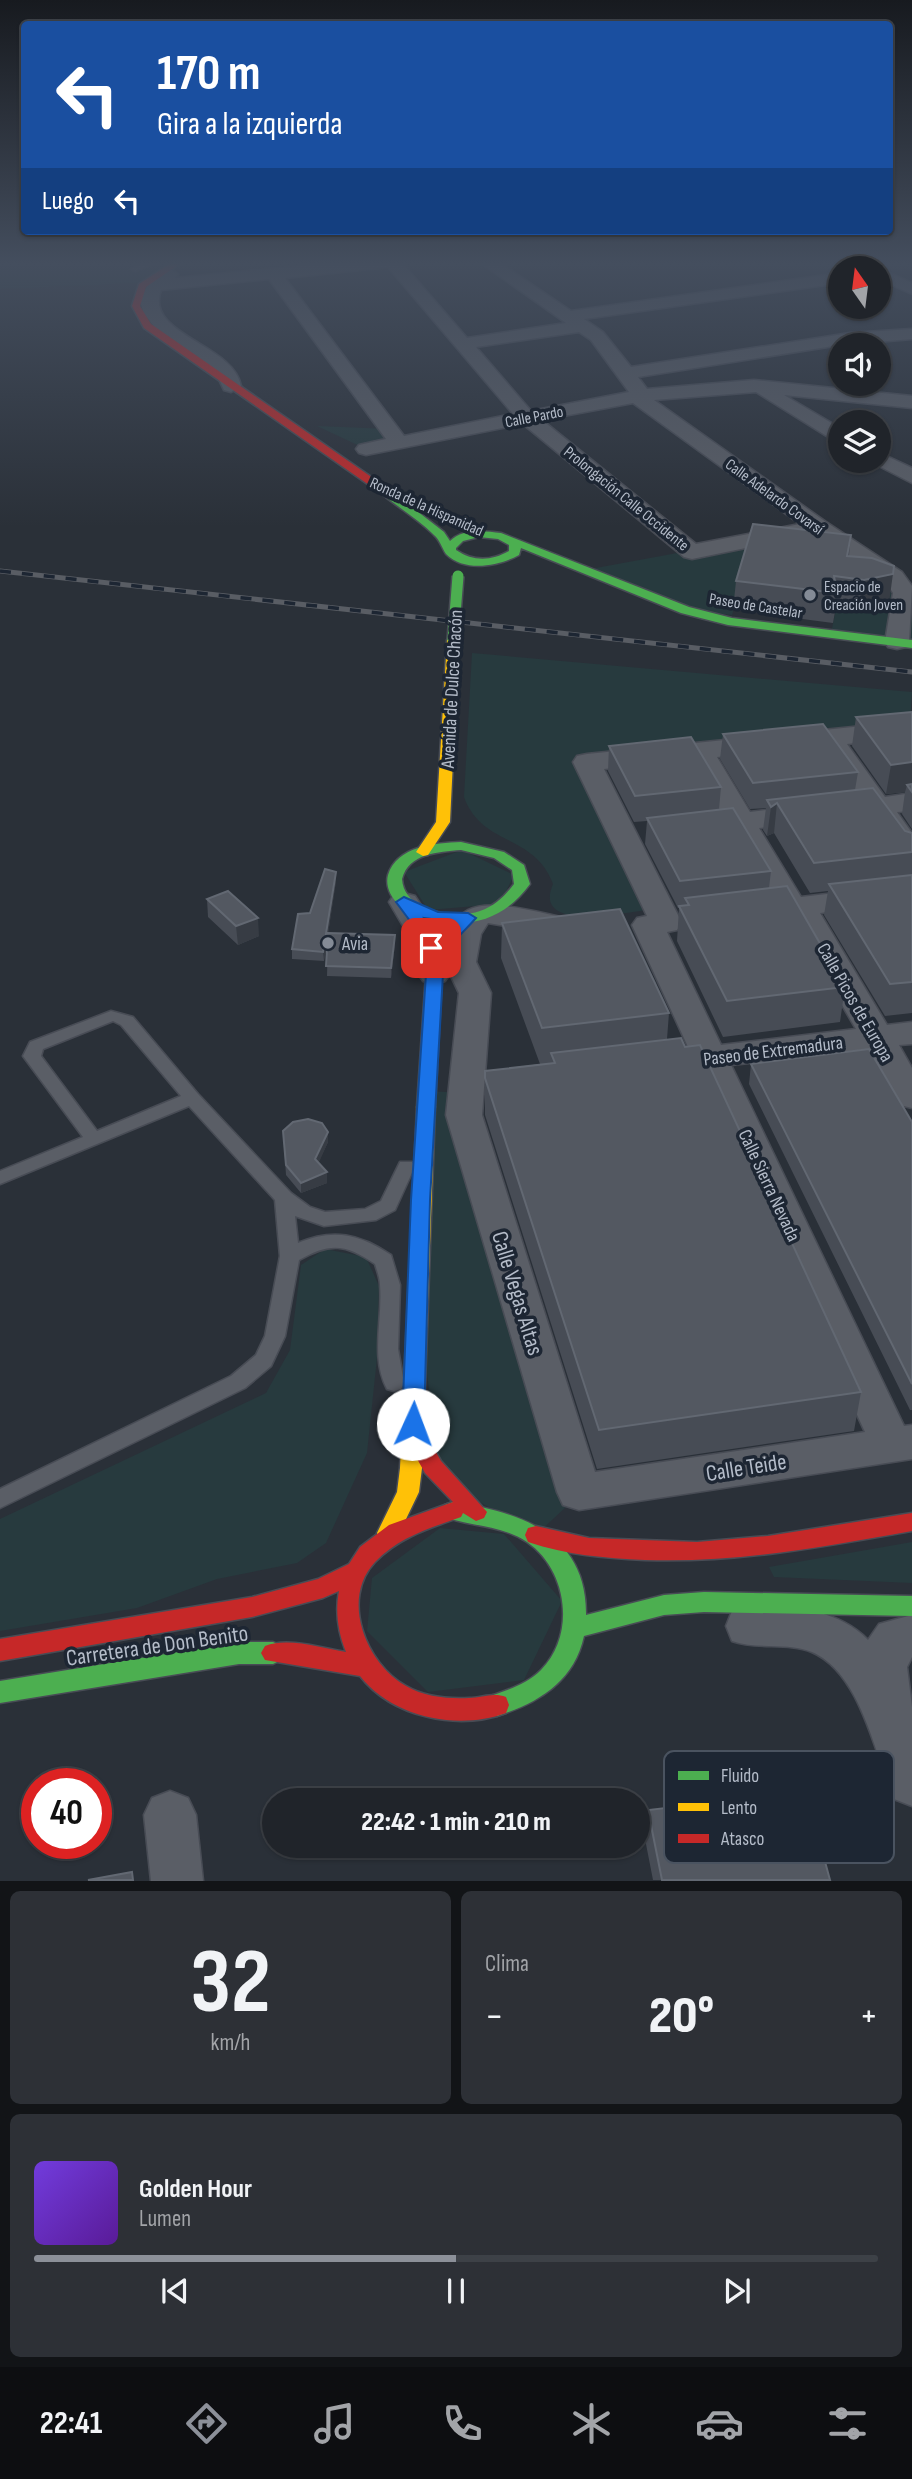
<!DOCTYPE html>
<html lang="es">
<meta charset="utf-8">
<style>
:root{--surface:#20242a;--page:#2d3036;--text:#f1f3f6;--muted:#a2a4a8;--line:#3d4147;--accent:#8c9099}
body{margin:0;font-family:"Sofia Sans Condensed",sans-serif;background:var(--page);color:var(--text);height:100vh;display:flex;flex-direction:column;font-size:26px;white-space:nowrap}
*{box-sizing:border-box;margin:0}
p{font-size:23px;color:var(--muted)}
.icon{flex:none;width:38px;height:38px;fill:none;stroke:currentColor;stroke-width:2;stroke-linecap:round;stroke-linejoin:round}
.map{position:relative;height:1881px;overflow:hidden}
.side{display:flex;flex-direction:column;gap:10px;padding:10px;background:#121417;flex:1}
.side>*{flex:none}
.banner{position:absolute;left:21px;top:21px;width:872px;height:214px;border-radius:7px;box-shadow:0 2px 5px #0004,0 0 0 2px var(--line);background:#1a4fa0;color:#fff;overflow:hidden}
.needle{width:46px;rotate:346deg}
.controls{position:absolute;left:828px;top:256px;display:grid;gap:14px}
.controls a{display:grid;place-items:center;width:63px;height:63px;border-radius:50%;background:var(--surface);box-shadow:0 2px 5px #0004,0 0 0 2px var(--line);font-size:35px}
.speed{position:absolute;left:21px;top:1768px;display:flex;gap:14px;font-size:35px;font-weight:700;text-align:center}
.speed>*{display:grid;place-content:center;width:91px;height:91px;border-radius:50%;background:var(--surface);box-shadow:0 2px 5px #0004,0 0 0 2px var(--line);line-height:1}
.speed .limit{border:10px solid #d22;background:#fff;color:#111}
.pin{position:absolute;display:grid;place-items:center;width:60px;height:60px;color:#fff;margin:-30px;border-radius:14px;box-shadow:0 4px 10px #0006}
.me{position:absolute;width:77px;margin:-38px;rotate:2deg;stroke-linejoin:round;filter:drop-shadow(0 0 5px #0008)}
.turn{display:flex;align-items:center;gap:24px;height:147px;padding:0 21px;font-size:32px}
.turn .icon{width:91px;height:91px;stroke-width:2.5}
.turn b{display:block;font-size:49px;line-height:60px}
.then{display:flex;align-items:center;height:66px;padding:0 21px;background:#0003;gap:14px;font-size:26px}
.big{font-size:52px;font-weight:800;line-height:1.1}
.side .tile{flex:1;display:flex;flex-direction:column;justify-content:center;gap:10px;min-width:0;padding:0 24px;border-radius:10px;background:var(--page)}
.side .dial{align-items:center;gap:0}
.dial b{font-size:91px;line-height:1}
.song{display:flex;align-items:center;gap:21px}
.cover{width:84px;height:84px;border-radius:10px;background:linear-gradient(135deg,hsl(260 70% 55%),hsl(270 70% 35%))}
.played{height:7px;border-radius:4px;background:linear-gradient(90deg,var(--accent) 50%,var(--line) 50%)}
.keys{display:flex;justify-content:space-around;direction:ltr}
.heat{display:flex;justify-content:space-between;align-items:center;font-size:38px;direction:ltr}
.side .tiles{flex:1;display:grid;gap:10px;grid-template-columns:1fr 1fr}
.tile:last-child{grid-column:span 2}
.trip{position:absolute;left:262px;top:1788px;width:388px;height:70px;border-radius:35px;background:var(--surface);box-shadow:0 2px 5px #0004,0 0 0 2px var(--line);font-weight:800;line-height:70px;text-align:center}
.tabs{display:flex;height:112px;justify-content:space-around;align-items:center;background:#0d0e11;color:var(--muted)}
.tabs .icon{width:49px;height:49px}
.tabs .current{color:var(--accent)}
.tabs b{font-size:32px;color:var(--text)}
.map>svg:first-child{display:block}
.green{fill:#273a3e}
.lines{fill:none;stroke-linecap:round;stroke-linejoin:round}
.lane-casing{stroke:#484c55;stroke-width:3}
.street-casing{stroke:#484c55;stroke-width:3}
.fast-casing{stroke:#484c55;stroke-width:3}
.slow-casing{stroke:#484c55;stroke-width:3}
.jam-casing{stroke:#484c55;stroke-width:3}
.lane{fill:#5a5e66;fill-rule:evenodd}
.street{fill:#5a5e66;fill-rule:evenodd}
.fast{fill:#4caf50;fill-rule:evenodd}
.slow{fill:#ffc107;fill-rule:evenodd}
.jam{fill:#c62828;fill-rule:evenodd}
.rail-casing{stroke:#595d64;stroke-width:5}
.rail{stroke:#1d2633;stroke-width:3.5;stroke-dasharray:11;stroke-linecap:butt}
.fast-bridge-casing{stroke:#484c55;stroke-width:14;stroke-linecap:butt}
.fast-bridge{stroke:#4caf50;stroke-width:11}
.wall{fill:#474c55}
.shaded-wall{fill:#373c44}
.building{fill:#535861;stroke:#626872;stroke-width:2}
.route{fill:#1a73e8;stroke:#114b97;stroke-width:2;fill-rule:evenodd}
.poi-dot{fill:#848b96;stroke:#1d2633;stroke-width:2.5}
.labels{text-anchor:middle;stroke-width:7;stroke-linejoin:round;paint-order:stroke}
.far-street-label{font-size:16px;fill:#b4bcc9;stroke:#1d2633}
.far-poi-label{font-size:16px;fill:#b4bcc9;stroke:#1d2633;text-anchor:start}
.street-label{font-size:19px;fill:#b4bcc9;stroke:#1d2633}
.poi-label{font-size:19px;fill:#b4bcc9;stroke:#1d2633;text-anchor:start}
.near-street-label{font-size:23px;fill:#b4bcc9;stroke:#1d2633}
.key{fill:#1d2633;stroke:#4a5360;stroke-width:2}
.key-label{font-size:19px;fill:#b4bcc9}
</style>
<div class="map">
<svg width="912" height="1881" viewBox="0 0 912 1881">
<rect width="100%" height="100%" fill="#2a3038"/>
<path class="green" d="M0,263H168L137,283L0,289Z
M317,426L389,429L399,443L366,449Z
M818,527L843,544L904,601L912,602V644L831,634L837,603L860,610L882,605L886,599L750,553L732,615L685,610L585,570Z
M472,653L912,692L910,724L588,762L655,909C629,911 531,935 553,884C534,833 482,847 464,797Z
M462,850L514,875L500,904L428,910L404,872Z
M426,1091L466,1093L567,1506L536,1535L441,1479L417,1299Z
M325,1249L366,1257L379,1286L377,1358L367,1453L326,1543L297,1563L217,1579L137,1608L0,1631V1519L266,1393L290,1350L301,1265Z
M440,1528L504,1534L562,1601L524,1680L428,1692L367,1631L372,1578Z
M912,1542V1583L774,1577L769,1567Z"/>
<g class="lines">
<defs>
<path id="lane" d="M143,263H155L135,271L131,269Z
M111,1011L133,1017L198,1094L291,1193L310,1207L325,1212L365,1209L381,1201L400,1162H412L415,1166L395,1210L376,1220L324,1226L295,1216L298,1243C333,1228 360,1234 391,1255L400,1285L398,1349L404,1383L401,1389L394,1391L387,1389C370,1357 383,1319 380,1285C380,1278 377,1271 375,1264C346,1244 330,1242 299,1260L285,1336L271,1366L245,1388L0,1508V1489L231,1376L256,1355L265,1336L280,1256L275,1200L189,1106L0,1184V1171L83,1137L23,1056L30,1042ZM113,1021L121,1025L181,1096L97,1131L41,1056L43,1049Z"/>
<path id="street" d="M332,263H402L467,338L566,323L481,263H500L571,311L840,273V283L584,319L603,332L631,367L850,333L912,329V339L840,345L638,377L647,389L754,380L912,396V408L784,395L840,428V442L833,440L756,392L654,400L826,522L902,572L912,586L909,642L906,647L897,649L888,647L885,642L893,593L886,582L814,534L692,559L684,557L523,424L366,455L359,453L356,449L359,445L386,439L269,279L161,290C144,335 234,344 241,386L231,392L224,390L215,371L157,330L144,314L140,301L148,284L170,269L178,274L175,278ZM388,267L513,414L404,436L285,278ZM579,332L591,340L629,392L531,411L476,347ZM633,403L800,524L696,544L542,420Z
M878,268L912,283V294L878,279Z
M878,452L912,468V483L871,462L869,460H878Z
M912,721V737L847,744L885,797L912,793V811L897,812L912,833V863L902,860L870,815L759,828L801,897L912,884V902L820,913L887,1025L912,1022V1044L899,1045L912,1068V1108L900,1105L867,1049L731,1065L904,1426L912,1425V1459L579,1510L563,1505L557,1492L446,1115L459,993L450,974L445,981L434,984L423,981L418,974L409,936L389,902L393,896L404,893L415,896L436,928L446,953C448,939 454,917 468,910C491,898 540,913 566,918L577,920L582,927L577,934L566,936L488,923L481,934L476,962L491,993L482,1115L595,1472L865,1432L698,1069L679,1067L674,1059L679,1051L689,1049L632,925L637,918L647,916L573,762L577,756L587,754ZM821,746L859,799L750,812L717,757ZM691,760L723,815L691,820L687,826L691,832L701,835L732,831L772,901L746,905L742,912L746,919L757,921L791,917L856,1029L721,1045L667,932L677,930L682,923L604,769Z
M749,1605C791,1607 837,1608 868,1640L879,1624L912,1615V1657L907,1667L912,1707V1806L894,1799C875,1755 861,1673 812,1652C787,1642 758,1650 732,1641L726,1626L732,1611Z
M170,1791L188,1798L196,1815L203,1881H151L144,1815L152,1798Z"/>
<path id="fast" d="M382,490H390L444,532L450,541C463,528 484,531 501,533L689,607L732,618L912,640V648L728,625L681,613L521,548L519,555C499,566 465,573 446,554C442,548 440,540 434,535C419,520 399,508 382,494ZM479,537L498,539L509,545V551C491,561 474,562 456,550V548L463,541Z
M461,842L504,852L524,865L530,884C505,919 468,931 427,918C417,915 406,911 398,904C391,897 385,886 388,875C397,846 435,843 461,842ZM461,850L494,858L512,870L514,884C505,896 495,906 480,911C455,920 404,912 402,879C409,853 438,852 461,850Z
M434,969L442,974L435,1107L432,1111H420L417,1107L426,974Z
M453,1502C520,1512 587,1534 586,1615L664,1595L704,1592L912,1596V1616L704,1612L664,1615L584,1636C574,1682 538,1703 497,1716L488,1713L485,1705L488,1697C507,1690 526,1685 541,1670C576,1635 568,1570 527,1542C502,1525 473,1527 445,1517L442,1511L445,1505Z
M239,1642H273L281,1646L285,1653L281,1660L273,1664H239L0,1703V1681Z"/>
<path id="slow" d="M453,636L459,640L450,822L428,855L423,856L416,852L436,822L447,640Z
M426,1101L432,1103L435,1107L422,1468L419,1492L396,1540L388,1542L380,1540L377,1533L397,1492L400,1468L417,1107L420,1103Z"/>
<path id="jam" d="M171,263H181L146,287L140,306L151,324L390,490V494H382L144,328L132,306L139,284Z
M413,1424L421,1426L441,1461L487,1512L484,1518L476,1521L463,1513L461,1517C430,1528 399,1537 375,1562C340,1599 366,1664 406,1686C425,1697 448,1699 469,1698C482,1698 493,1692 506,1697L509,1705L506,1713C457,1731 392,1717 360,1676L265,1660L261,1653L265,1646C289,1637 321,1648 346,1652C338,1632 335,1612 339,1591L323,1598L252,1617L0,1661V1639L252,1597L318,1579L349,1564L360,1547L389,1525L453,1502L425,1473L402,1432L405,1426Z
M912,1513V1531C821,1547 738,1563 645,1560C604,1558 567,1555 528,1542L525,1535L528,1528L536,1526L589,1538L697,1542L768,1536Z"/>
</defs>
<use href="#lane" class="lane-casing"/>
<use href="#street" class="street-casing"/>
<use href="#fast" class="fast-casing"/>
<use href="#slow" class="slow-casing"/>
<use href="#jam" class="jam-casing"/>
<use href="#lane" class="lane"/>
<use href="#street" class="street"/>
<use href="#fast" class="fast"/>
<use href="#slow" class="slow"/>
<use href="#jam" class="jam"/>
<defs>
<path id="rail" d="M0,571L912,672"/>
</defs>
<use href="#rail" class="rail-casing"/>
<use href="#rail" class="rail"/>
<defs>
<path id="fast-bridge" d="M453,640L458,576"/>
</defs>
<use href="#fast-bridge" class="fast-bridge-casing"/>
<use href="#fast-bridge" class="fast-bridge"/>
</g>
<path class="wall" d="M851,535L849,556L889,603L860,610L836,606L833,623L733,610L736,581Z
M912,712V829L902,814L905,792L886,794L852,746L856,717Z
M723,734L858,772L855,790L905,831L912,833V1013L885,1016L824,915L828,891L810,893L774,833L767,836L763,830L766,808L750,809L720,759Z
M609,746L721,787L719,809L771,871L769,888L845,987L840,1022L723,1037L677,941L679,908H678L645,844L647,821L634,822L608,771Z
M336,881L328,933L395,944L391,978L327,976L328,936L324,961L292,959V949Z
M207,899L259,936L238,945L208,917Z
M502,923L669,1013L667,1039L861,1392L854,1431L597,1469L485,1115V1071L540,1064L501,958Z
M751,1064L912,1122V1410H910L749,1084Z
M283,1131L328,1142L318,1163L327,1183L301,1193L286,1175Z
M648,1810L830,1880H653L645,1839Z"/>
<path class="shaded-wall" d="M894,566L889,603L860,610L864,580Z
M912,762V791L907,785L905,792L886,794L891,765Z
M777,803L774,833L767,836L771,807Z
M336,872V881L324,961L323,952Z
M258,918L259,936L238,945L236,926Z
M395,935V944L391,978V968Z
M328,1132V1142L316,1169L315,1159Z
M327,1172V1183L301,1193V1183Z"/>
<path class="building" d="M753,524L851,535L847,556L872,558L894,566L893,574L864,580L834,576L837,593L736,581Z
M912,712V762L891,765L856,717Z
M823,724L858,772L753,783L723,734Z
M691,737L721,787L635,796L609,746Z
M912,784V792L907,785Z
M873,788L905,831L912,833V852L814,863L777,803L771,807L767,800Z
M733,808L771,871L680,881L647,818Z
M325,869L336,872L323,952L292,949L298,914L310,913Z
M912,875V982L890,984L829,884Z
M787,886L845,987L727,1001L679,906L689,905L685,898Z
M228,891L258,918L236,926L207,899Z
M620,909L669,1013L542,1028L502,923Z
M328,933L395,935L391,968L326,966Z
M681,1038L685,1047L700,1045L861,1392L599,1430L485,1078V1071L555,1063L551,1053Z
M869,1049L912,1122V1384L751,1064Z
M308,1119L322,1123L328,1132L315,1159L327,1172L301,1183L286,1165L283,1131L293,1122Z
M806,1792L830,1880H662L648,1810Z
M132,1872L133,1880H88Z"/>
<linearGradient id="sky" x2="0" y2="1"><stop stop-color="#171a1f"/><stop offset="0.5" stop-color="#444e5e"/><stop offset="1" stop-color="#444e5e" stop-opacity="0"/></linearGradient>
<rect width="912" height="527" fill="url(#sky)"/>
<path class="route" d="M404,897L438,912L468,913L476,918C454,943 451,938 443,974L430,1200L424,1424L421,1430L413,1432L405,1430L402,1424L411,1200L426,974L432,952L425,951L413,925L396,902ZM424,918L453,922L437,943Z"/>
<g class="poi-dot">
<circle cx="810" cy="595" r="7"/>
<circle cx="328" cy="943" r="7"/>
</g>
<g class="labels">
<g class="far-street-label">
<text transform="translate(534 416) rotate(-11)" y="6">Calle Pardo</text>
<text transform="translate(775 496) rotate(36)" y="6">Calle Adelardo Covarsí</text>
<text transform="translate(627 498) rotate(39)" y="6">Prolongación Calle Occidente</text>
<text transform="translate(427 506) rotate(24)" y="6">Ronda de la Hispanidad</text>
<text transform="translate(756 605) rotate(9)" y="6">Paseo de Castelar</text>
</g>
<g class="far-poi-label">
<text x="824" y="592">Espacio de<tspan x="824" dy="18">Creación Joven</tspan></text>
</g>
<g class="street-label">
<text transform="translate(451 689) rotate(-87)" y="7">Avenida de Dulce Chacón</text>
<text transform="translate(856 1002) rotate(60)" y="7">Calle Picos de Europa</text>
<text transform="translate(773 1050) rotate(-7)" y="7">Paseo de Extremadura</text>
<text transform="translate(770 1185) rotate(65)" y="7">Calle Sierra Nevada</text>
</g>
<g class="poi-label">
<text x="342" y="950">Avia</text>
</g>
<g class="near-street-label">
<text transform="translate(518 1293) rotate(73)" y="8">Calle Vegas Altas</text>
<text transform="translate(746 1467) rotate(-9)" y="8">Calle Teide</text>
<text transform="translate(157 1645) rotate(-8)" y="8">Carretera de Don Benito</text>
</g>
</g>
<rect x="664" y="1751" width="230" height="112" rx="10" class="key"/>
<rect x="678" y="1771" width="31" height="9" fill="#4caf50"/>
<rect x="678" y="1803" width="31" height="8" fill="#ffc107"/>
<rect x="678" y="1834" width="31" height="9" fill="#c62828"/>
<g class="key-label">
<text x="721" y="1782">Fluido</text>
<text x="721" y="1814">Lento</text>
<text x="721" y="1845">Atasco</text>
</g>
</svg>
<div class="controls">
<a><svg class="needle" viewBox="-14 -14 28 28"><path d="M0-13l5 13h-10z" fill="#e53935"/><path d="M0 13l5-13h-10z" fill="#a2a4a8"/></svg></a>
<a><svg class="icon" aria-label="sound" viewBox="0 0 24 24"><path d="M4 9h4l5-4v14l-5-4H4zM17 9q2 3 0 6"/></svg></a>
<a><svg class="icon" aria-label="layers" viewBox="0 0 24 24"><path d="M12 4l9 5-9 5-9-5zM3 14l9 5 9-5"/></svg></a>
</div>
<div class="speed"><div class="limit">40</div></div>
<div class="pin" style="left:431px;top:948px;background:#d93025"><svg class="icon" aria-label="arrive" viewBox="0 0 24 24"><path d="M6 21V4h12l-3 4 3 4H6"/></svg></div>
<svg class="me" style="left:413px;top:1424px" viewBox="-20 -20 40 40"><circle r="19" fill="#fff"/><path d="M0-13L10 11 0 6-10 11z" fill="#1a73e8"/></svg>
<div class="trip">22:42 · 1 min · 210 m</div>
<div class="banner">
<div class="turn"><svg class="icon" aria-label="left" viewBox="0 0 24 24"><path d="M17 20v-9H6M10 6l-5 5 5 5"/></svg><div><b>170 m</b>Gira a la izquierda</div></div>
<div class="then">Luego<svg class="icon" aria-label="left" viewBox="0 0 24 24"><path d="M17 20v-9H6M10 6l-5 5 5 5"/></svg></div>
</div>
</div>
<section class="side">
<div class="tiles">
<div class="tile dial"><b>32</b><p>km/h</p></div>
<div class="tile"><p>Clima</p>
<div class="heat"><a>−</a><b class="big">20°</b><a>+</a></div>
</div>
<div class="tile">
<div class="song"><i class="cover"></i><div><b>Golden Hour</b><p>Lumen</p></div></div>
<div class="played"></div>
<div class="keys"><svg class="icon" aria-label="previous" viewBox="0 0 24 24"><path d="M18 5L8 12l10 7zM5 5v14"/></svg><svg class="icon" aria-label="pause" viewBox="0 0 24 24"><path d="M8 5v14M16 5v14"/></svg><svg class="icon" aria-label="next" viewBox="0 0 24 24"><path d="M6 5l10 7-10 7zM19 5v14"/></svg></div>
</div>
</div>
</section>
<nav class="tabs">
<b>22:41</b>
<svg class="icon current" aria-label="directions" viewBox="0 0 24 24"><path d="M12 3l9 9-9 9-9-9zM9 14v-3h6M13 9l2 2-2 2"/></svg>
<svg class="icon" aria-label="music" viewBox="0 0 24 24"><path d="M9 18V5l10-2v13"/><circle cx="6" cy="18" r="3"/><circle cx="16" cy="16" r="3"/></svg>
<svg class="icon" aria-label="phone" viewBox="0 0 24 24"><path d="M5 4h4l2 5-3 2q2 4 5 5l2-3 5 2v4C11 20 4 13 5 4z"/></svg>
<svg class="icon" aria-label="climate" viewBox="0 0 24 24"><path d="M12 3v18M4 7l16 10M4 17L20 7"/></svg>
<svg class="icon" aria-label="car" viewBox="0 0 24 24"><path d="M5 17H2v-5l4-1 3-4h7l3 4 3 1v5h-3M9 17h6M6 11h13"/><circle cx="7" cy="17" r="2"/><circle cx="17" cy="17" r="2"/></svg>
<svg class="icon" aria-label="filters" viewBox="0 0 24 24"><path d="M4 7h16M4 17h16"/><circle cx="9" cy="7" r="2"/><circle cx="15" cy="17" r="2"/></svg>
</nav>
